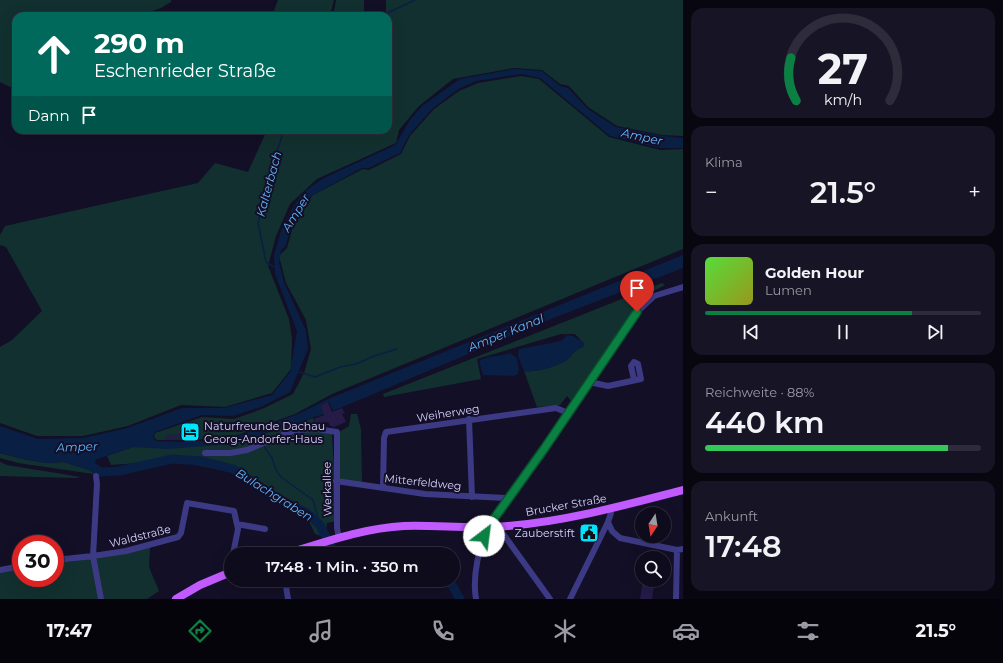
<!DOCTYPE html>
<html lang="de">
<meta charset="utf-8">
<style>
:root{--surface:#0e0b1c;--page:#171425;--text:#f1f3f6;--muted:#9b9ba3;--line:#2e2b3b;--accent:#0b8043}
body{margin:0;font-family:Montserrat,sans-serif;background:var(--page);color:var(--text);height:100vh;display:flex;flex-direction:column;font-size:15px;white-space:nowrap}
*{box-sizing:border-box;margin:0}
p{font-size:13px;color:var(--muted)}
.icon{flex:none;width:22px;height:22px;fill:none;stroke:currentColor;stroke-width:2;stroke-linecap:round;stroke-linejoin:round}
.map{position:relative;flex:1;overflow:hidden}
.details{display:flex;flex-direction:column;gap:8px;padding:8px;background:#08060f;width:320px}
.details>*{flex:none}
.guide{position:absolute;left:12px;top:12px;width:380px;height:122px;border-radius:12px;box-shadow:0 4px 16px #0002,0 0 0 1px var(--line);background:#00695c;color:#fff;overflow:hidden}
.needle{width:26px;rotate:192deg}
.controls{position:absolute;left:635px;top:507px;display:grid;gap:8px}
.controls a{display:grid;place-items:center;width:36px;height:36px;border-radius:50%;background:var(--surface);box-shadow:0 4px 16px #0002,0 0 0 1px var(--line);font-size:20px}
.speed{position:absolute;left:12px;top:535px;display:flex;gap:8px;font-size:20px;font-weight:700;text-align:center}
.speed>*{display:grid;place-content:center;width:52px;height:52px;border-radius:50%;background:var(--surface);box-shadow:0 4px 16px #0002,0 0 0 1px var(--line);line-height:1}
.speed .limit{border:6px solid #d22;background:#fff;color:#111}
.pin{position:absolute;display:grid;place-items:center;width:34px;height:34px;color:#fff;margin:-41px -17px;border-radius:50% 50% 50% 0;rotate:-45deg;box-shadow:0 0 4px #0007}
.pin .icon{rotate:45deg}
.me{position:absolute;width:44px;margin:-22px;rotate:30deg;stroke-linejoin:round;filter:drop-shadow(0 0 3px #0008)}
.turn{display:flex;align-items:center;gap:14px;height:84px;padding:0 16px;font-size:18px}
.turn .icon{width:52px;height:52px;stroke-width:2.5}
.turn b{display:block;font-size:28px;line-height:34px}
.then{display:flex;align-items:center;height:38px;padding:0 16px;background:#0003;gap:8px;font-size:15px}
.big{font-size:30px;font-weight:600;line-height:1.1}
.details .widget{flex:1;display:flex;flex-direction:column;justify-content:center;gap:6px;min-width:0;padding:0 14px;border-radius:12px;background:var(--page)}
.details .dial{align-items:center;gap:0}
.dial svg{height:104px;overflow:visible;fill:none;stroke:var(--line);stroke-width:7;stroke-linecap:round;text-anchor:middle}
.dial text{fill:var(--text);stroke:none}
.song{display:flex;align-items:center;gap:12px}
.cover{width:48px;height:48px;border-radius:6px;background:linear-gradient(135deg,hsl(110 70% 55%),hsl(60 70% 35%))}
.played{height:4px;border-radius:2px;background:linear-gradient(90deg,var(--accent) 75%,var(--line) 75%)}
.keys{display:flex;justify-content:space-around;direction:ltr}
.heat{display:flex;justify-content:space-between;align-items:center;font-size:22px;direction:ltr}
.charge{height:6px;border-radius:3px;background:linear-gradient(90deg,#34c759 88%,var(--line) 0)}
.trip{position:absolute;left:224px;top:547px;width:236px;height:40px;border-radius:20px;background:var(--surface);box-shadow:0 4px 16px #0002,0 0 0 1px var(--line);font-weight:600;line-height:40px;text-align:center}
.dock{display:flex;height:64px;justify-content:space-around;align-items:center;background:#06040b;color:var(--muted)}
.dock .icon{width:28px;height:28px}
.dock .current{color:var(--accent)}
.dock b{font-size:18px;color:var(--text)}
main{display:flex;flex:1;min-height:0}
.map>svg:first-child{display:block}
.green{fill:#12302f}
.water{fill:#0a1f44}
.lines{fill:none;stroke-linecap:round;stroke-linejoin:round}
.stream{stroke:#0a1f44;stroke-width:1.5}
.river{stroke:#0a1f44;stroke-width:9}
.building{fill:#241b47}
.minor{stroke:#3d3a85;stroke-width:6}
.major{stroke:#c25bff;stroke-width:8}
.route-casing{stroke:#07532c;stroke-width:10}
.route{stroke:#0b8043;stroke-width:7}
.labels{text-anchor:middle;stroke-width:4;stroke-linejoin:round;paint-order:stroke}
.street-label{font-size:11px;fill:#d9d4ff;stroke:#130f26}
.poi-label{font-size:11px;fill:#d9d4ff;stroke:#130f26;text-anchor:start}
.water-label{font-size:12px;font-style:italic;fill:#62b6ff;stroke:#130f26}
</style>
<main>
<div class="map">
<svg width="683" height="599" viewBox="0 0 683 599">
<rect width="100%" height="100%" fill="#130f26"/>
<path class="green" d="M0,0H171V2L161,8L138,16H16V82L10,87L0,82Z
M278,0H334L330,16H272Z
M336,0H364V16H333Z
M386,0H683V136L662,135L617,126L588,107L569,86L560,84L542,70L514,68L453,79L419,106L399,130L396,143L317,179L290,204L276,236L268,266L289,319L292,339L291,369L272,393L225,407L181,405L128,426L83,436H37L0,423V347L12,340L42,311L6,247L0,245V235L5,226L198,183L215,163L248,172L267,130H388V16H379L386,13Z
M521,76L539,79L609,137L660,150L683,149V249L332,394L295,414L227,439L157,440L154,437L155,433L202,417L234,419L262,409L293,394L304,373L311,349L306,320L286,283L279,256L287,248L295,219L313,195L363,169L369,170L401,154L410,136L434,109L459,91L478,83Z
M662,283L665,285L648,294L633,312L571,401L567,396L560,405L537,407L524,371C534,373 560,366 568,359C573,354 575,349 583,347L584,344L575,334H561L477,359L481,379L384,397L383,394Z
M351,414H357L361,429L362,483L339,480V432L349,426Z
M313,418L318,432L332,433L337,521L327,523L326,534L321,536L315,534L306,515L272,500L234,473L182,462H153L111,465L107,456L133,447L232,444Z
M0,453L23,459L47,463L64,462L95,472L93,474L18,463L0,458Z
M0,462L7,465L81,477L75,478L0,476Z
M150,547L149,567L159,591L147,599H0V572L21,569V578H55V561Z"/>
<path class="water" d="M514,69L542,71L560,86L568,88L588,109L616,127L664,136L683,138V148H660L610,136L540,78L521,74L477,81L460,88L433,108L409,135L400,153L369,168H362L311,196L293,223L285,247L281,250L279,262L284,282L306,331L308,349L290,392L261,407L233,416L202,415L155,432L153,437L156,441L185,442L229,439L298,414L328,399L683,255V268L556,317L333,411L329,402L320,406L324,414L232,444L167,449L133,447L95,460L97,469L95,472L64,462L47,463L23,459L0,453V426L38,439L83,438L127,428L182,408H224L272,395L290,372L297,331L275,274L274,255L281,231L292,209L300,197L308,189L324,178L395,145L410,120L422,106L460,79Z
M567,335L573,336L584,343L583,347C575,349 573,354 568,359C560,366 534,373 524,371L518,356L519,349L561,341Z
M510,353L517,358L519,370L518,374L514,376L483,375L479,361C489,355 499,357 510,353Z"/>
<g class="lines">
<path class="stream" d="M381,16L415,0
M274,267L266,262L258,223L270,174L284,130
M299,372L315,377L340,367L356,364L374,356L397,349
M256,435L260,442
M263,445L272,458L276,470L281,477L313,500L320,525"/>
<path class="river" d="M87,464L101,472L119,471L172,459L202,461L233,469L273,496L307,513L320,525L333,551L337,554
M449,580L460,599"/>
</g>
<path class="building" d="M328,402L332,412L342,408L345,413L342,414L346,422L334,427L330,426L328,422L321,425H316L314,419L324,415L320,406Z
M199,427L200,437L166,439V435L181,434V431Z
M643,580H655L652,599H640Z"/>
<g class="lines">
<path class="minor" d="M589,382L608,386L641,379L638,364L634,362L631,366L634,380
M469,419L472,497
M205,453H230L247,450L295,430L317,429L337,432V528L339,538
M336,481L425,494L506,498L508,500
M383,488L384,438L386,432L556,408L568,413
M608,522L612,531L620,538L677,550L683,549
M237,524L265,529
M504,535L550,599
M55,560L93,556L97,484L96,476
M0,570L21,566
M229,572L231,563
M285,580L288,599
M101,599L93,556L126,551L178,537L181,533L187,503L234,511L238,529L233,554
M476,599C472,576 479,548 488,527L544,449L637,312L654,296L683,287
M570,599L608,522L611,513L610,509
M676,599L677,550"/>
<path class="major" d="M286,554C325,542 364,528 404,526C439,525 473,529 508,526C568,521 625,505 683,490
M176,599L200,585L231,572"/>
</g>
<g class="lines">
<defs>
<path id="route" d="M484,536L488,527L544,449L637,312"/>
</defs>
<use href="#route" class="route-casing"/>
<use href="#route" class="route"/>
</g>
<defs>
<symbol id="hotel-square" viewBox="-11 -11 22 22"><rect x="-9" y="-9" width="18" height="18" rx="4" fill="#00e5ff" stroke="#130f26"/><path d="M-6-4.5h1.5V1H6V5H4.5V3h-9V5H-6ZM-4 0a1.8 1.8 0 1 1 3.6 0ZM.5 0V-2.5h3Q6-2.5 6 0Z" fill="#111"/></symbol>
<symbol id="civic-square" viewBox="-11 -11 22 22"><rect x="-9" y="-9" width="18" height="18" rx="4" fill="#00e5ff" stroke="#130f26"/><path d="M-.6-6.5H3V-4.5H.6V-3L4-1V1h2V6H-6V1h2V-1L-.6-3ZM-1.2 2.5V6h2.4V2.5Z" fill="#111"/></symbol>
</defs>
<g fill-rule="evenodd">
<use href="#hotel-square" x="179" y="421" width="22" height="22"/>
<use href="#civic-square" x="578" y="522" width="22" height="22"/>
</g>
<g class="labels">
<g class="street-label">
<text transform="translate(448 413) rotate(-9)" y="4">Weiherweg</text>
<text transform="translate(423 482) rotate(6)" y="4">Mitterfeldweg</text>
<text transform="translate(327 489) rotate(-91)" y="4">Werkallee</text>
<text transform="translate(566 505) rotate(-10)" y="4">Brucker Straße</text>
<text transform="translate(140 536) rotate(-14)" y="4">Waldstraße</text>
</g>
<g class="poi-label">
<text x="204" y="430">Naturfreunde Dachau<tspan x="204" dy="13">Georg-Andorfer-Haus</tspan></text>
<text x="575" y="537" text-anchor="end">Zauberstift</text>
</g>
<g class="water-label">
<text transform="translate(642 137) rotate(12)" y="4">Amper</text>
<text transform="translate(269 184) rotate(-75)" y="4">Kalterbach</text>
<text transform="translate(296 213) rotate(-58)" y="4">Amper</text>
<text transform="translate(506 333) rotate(-22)" y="4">Amper Kanal</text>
<text transform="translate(77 447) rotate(-2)" y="4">Amper</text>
<text transform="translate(274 495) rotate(32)" y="4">Bulachgraben</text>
</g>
</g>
</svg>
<div class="controls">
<a><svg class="needle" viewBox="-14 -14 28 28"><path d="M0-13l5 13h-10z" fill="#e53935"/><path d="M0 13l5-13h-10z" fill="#9b9ba3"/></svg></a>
<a><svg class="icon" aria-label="search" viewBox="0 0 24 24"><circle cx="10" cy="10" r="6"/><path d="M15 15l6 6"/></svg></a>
</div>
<div class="speed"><div class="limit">30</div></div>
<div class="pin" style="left:637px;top:312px;background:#d93025"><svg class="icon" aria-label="arrive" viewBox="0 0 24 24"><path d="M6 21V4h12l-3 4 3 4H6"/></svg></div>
<svg class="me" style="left:484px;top:536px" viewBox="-20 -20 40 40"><circle r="19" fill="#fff"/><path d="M0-13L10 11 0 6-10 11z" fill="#0b8043"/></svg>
<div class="trip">17:48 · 1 Min. · 350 m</div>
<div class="guide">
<div class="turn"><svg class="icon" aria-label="ahead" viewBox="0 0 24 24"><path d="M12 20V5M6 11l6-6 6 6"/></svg><div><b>290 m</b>Eschenrieder Straße</div></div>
<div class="then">Dann<svg class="icon" aria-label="arrive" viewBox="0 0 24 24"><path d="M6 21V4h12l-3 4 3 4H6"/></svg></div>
</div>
</div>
<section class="details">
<div class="widget dial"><svg viewBox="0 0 100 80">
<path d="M14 69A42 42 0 1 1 86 69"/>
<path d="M14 69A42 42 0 0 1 10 36" stroke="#0b8043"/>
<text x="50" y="56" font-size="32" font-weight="700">27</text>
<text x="50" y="72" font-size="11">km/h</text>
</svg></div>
<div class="widget"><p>Klima</p>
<div class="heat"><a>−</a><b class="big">21.5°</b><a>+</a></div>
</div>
<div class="widget">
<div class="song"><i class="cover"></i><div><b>Golden Hour</b><p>Lumen</p></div></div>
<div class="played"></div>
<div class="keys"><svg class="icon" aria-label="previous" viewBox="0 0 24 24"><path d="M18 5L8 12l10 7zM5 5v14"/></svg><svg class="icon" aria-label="pause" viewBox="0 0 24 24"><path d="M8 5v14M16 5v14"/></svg><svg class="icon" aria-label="next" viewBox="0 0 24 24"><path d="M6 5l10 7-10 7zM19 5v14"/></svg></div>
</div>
<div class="widget"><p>Reichweite · 88%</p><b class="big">440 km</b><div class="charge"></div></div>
<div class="widget"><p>Ankunft</p><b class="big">17:48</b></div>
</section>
</main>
<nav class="dock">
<b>17:47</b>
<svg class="icon current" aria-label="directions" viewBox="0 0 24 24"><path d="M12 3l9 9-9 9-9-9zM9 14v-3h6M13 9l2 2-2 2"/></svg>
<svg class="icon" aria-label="music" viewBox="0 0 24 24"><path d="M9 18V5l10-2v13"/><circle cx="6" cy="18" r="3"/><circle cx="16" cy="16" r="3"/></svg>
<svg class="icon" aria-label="phone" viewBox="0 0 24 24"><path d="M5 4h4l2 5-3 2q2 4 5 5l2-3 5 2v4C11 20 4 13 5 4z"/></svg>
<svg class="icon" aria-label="climate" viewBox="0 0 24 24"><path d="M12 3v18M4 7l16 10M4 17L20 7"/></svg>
<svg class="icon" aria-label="car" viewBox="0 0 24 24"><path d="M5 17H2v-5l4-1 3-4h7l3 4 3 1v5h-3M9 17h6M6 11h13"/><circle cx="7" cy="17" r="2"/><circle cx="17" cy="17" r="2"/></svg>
<svg class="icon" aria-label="filters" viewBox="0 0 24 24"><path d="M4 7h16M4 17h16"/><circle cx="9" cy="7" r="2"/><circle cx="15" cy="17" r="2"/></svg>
<b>21.5°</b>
</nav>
